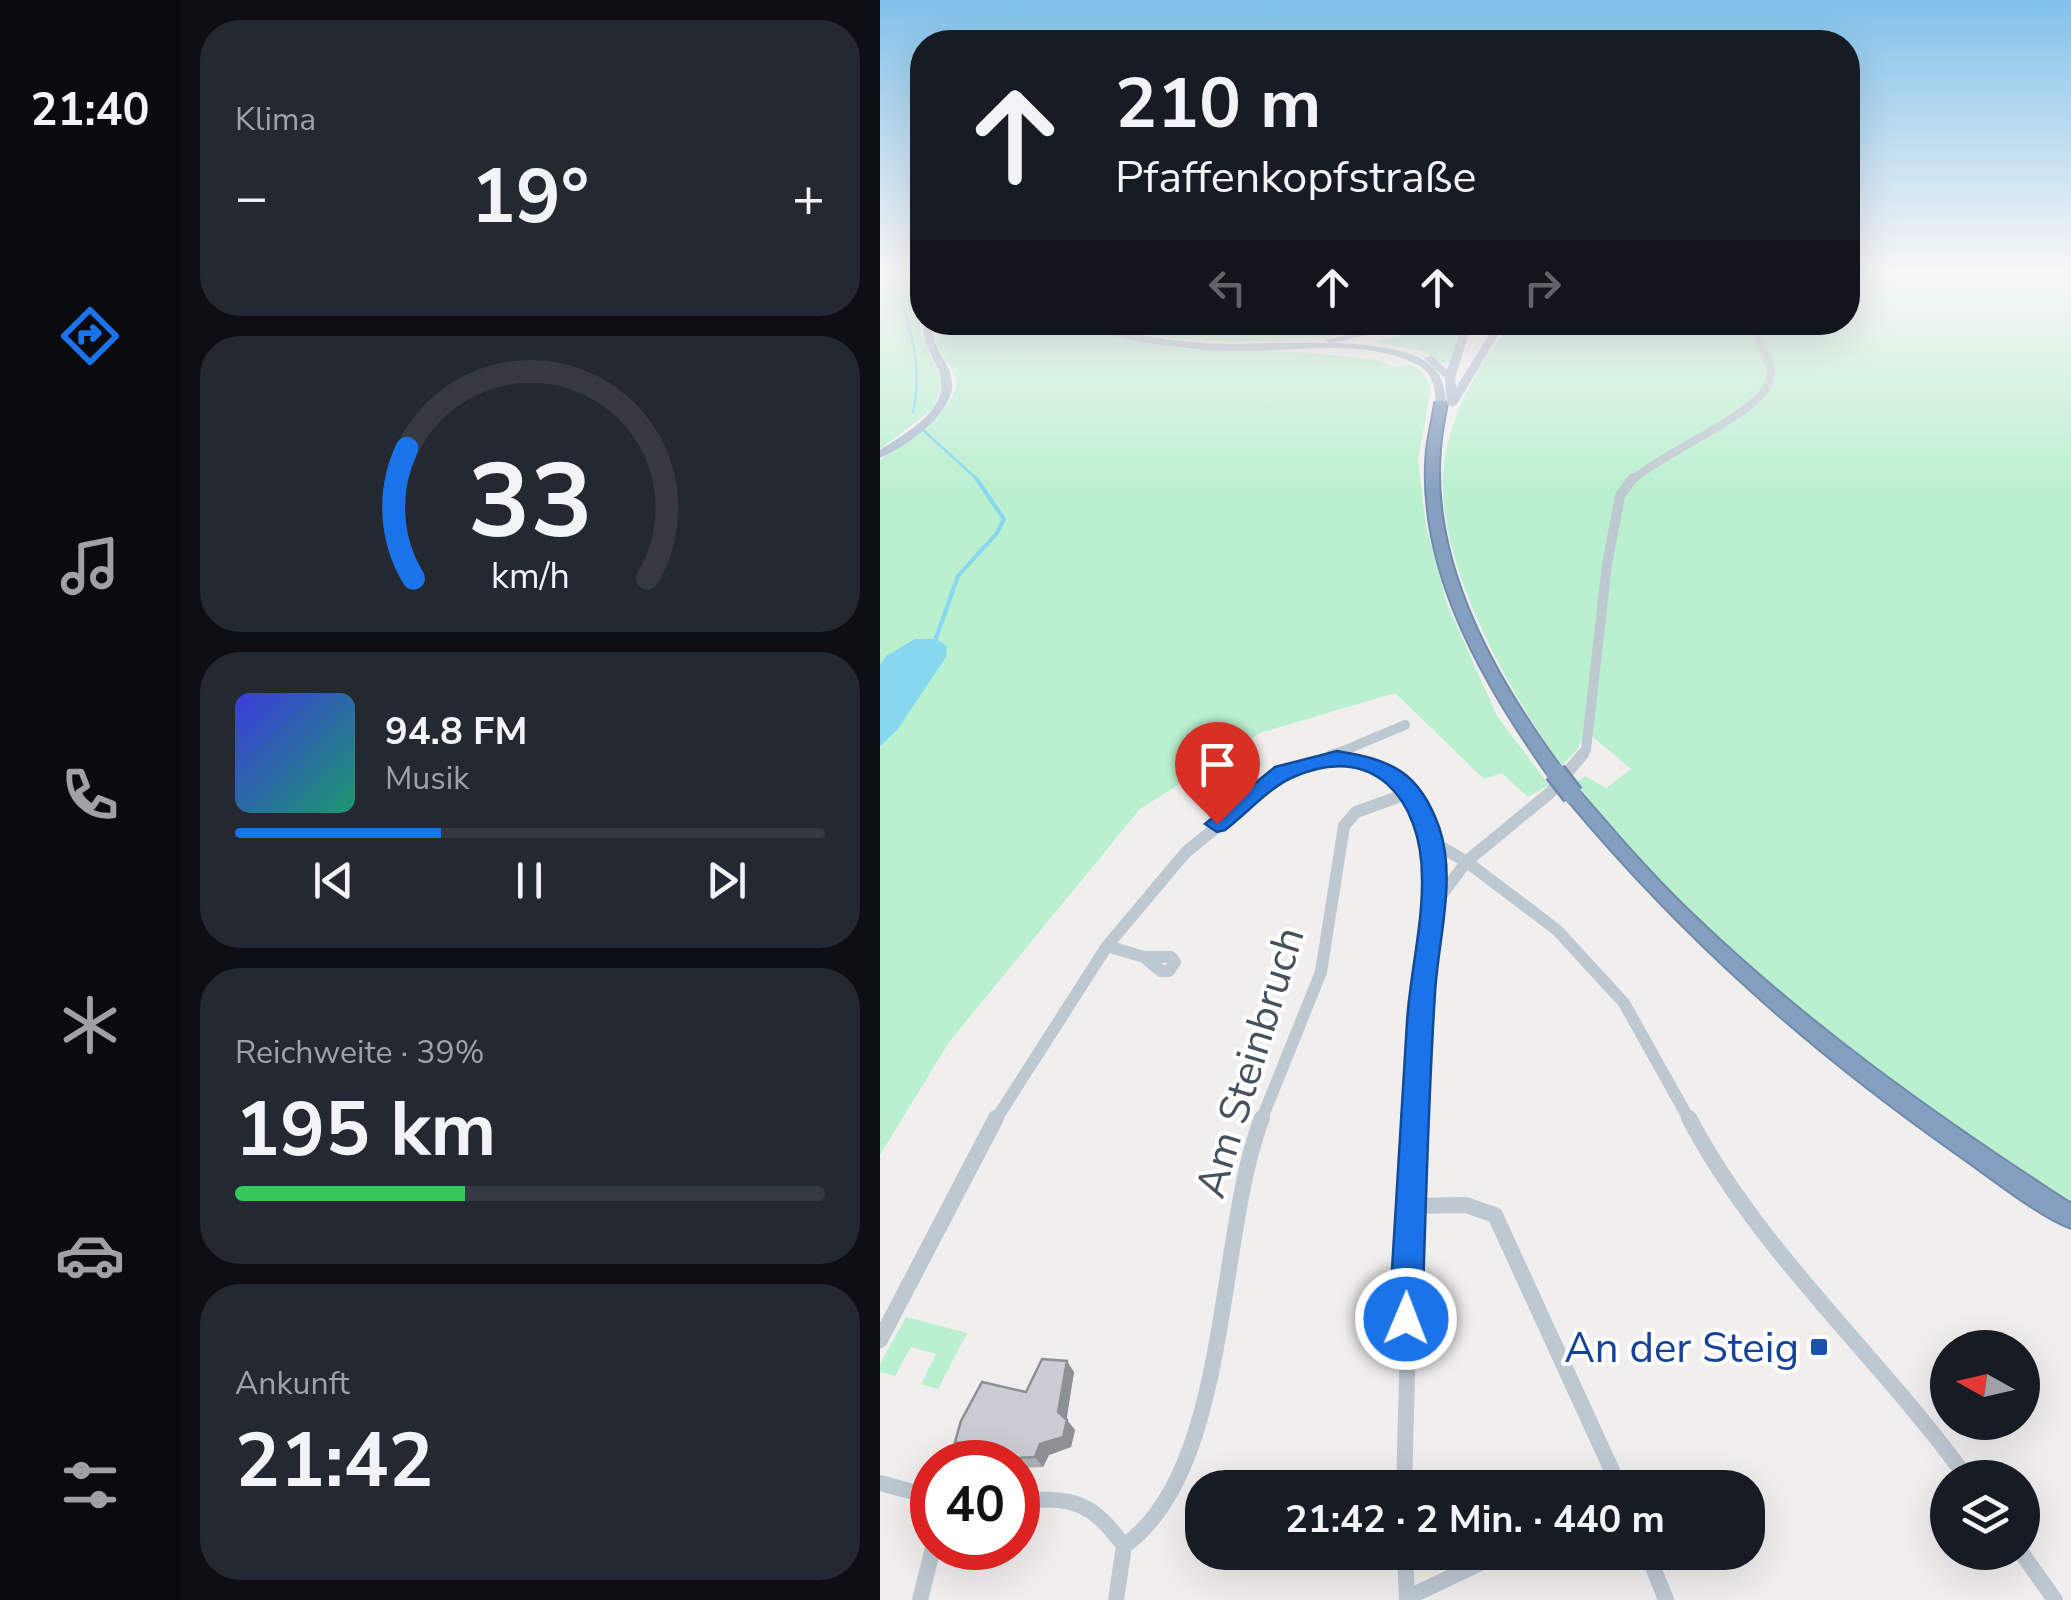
<!DOCTYPE html>
<html lang="de">
<meta charset="utf-8">
<style>
:root{--surface:#171b24;--page:#242831;--text:#f1f3f6;--muted:#9ea1a6;--line:#363941;--accent:#1a73e8}
body{margin:0;font-family:"Nunito Sans",sans-serif;background:var(--page);color:var(--text);height:100vh;display:flex;flex-direction:column;font-size:38px;white-space:nowrap}
*{box-sizing:border-box;margin:0}
p{font-size:32px;color:var(--muted)}
.icon{flex:none;width:55px;height:55px;fill:none;stroke:currentColor;stroke-width:2;stroke-linecap:round;stroke-linejoin:round}
.map{position:relative;flex:1;overflow:hidden}
.panel{display:flex;flex-direction:column;gap:20px;padding:20px;background:#0d0f14;width:700px}
.panel>*{flex:none}
.guide{position:absolute;left:30px;top:30px;width:950px;height:305px;border-radius:40px;box-shadow:0 10px 40px #0002;background:#171b24;color:var(--text);overflow:hidden}
.needle{width:65px;rotate:278deg}
.tools{position:absolute;left:1050px;top:1330px;display:grid;gap:20px}
.tools a{display:grid;place-items:center;width:110px;height:110px;border-radius:50%;background:var(--surface);box-shadow:0 10px 40px #0002;font-size:50px}
.speed{position:absolute;left:30px;top:1440px;display:flex;gap:20px;font-size:50px;font-weight:700;text-align:center}
.speed>*{display:grid;place-content:center;width:130px;height:130px;border-radius:50%;background:var(--surface);box-shadow:0 10px 40px #0002;line-height:1}
.speed .limit{border:15px solid #d22;background:#fff;color:#111}
.pin{position:absolute;display:grid;place-items:center;width:85px;height:85px;color:#fff;margin:-102px -42px;border-radius:50% 50% 50% 0;rotate:-45deg;box-shadow:0 0 10px #0007}
.pin .icon{rotate:45deg}
.me{position:absolute;width:110px;margin:-55px;rotate:1deg;stroke-linejoin:round;filter:drop-shadow(0 0 8px #0008)}
.turn{display:flex;align-items:center;gap:35px;height:210px;padding:0 40px;font-size:45px}
.turn .icon{width:130px;height:130px;stroke-width:2.5}
.turn b{display:block;font-size:70px;line-height:85px}
.lanes{display:flex;align-items:center;height:95px;padding:0 40px;background:#0003;justify-content:center;gap:50px;direction:ltr}
.lanes .off{opacity:.35}
.big{font-size:75px;font-weight:700;line-height:1.1}
.panel .tile{flex:1;display:flex;flex-direction:column;justify-content:center;gap:15px;min-width:0;padding:0 35px;border-radius:40px;background:var(--page)}
.panel .dial{align-items:center;gap:0}
.dial svg{height:260px;overflow:visible;fill:none;stroke:var(--line);stroke-width:7;stroke-linecap:round;text-anchor:middle}
.dial text{fill:var(--text);stroke:none}
.song{display:flex;align-items:center;gap:30px}
.cover{width:120px;height:120px;border-radius:15px;background:linear-gradient(135deg,hsl(240 70% 55%),hsl(160 70% 35%))}
.played{height:10px;border-radius:5px;background:linear-gradient(90deg,var(--accent) 35%,var(--line) 35%)}
.keys{display:flex;justify-content:space-around;direction:ltr}
.heat{display:flex;justify-content:space-between;align-items:center;font-size:55px;direction:ltr}
.charge{height:15px;border-radius:8px;background:linear-gradient(90deg,#34c759 39%,var(--line) 0)}
.trip{position:absolute;left:305px;top:1470px;width:580px;height:100px;border-radius:40px;background:var(--surface);box-shadow:0 10px 40px #0002;font-weight:700;line-height:100px;text-align:center}
main{display:flex;flex:1;min-height:0}
.tab-bar{display:flex;flex-direction:column;width:180px;justify-content:space-around;align-items:center;background:#090b0e;color:var(--muted)}
.tab-bar .icon{width:70px;height:70px}
.tab-bar .selected{color:var(--accent)}
.tab-bar b{font-size:45px;color:var(--text)}
.map>svg:first-child{display:block}
.green{fill:#baf0d0}
.water{fill:#86d7ef}
.lines{fill:none;stroke-linecap:round;stroke-linejoin:round}
.stream-far1{stroke:#86d7ef;stroke-width:2.5}
.stream{stroke:#86d7ef;stroke-width:4}
.highway-casing{stroke:#6f8aab;stroke-width:4}
.minor-far3{stroke:#bec8d1;stroke-width:8}
.minor-far2{stroke:#bec8d1;stroke-width:10}
.minor-far1{stroke:#bec8d1;stroke-width:12}
.minor{stroke:#bec8d1;stroke-width:16}
.major{fill:#acbdce;fill-rule:evenodd}
.highway{fill:#849fbf;fill-rule:evenodd}
.highway-bridge-casing{stroke:#6f8aab;stroke-width:24;stroke-linecap:butt}
.highway-bridge{stroke:#849fbf;stroke-width:19}
.wall{fill:#aeb0b5}
.shaded-wall{fill:#8d9094}
.building{fill:#cacdd3;stroke:#8d9094;stroke-width:2.5}
.route{fill:#1a73e8;stroke:#114b97;stroke-width:2.5}
.transit-dot{fill:#1a4fb4;stroke:#fff;stroke-width:4}
.labels{text-anchor:middle;stroke-width:8;stroke-linejoin:round;paint-order:stroke}
.near-street-label{font-size:42px;fill:#45515c;stroke:#fff}
.near-transit-label{font-size:42px;fill:#164399;stroke:#fff;text-anchor:end}
</style>
<main>
<nav class="tab-bar">
<b>21:40</b>
<svg class="icon selected" aria-label="directions" viewBox="0 0 24 24"><path d="M12 3l9 9-9 9-9-9zM9 14v-3h6M13 9l2 2-2 2"/></svg>
<svg class="icon" aria-label="music" viewBox="0 0 24 24"><path d="M9 18V5l10-2v13"/><circle cx="6" cy="18" r="3"/><circle cx="16" cy="16" r="3"/></svg>
<svg class="icon" aria-label="phone" viewBox="0 0 24 24"><path d="M5 4h4l2 5-3 2q2 4 5 5l2-3 5 2v4C11 20 4 13 5 4z"/></svg>
<svg class="icon" aria-label="climate" viewBox="0 0 24 24"><path d="M12 3v18M4 7l16 10M4 17L20 7"/></svg>
<svg class="icon" aria-label="car" viewBox="0 0 24 24"><path d="M5 17H2v-5l4-1 3-4h7l3 4 3 1v5h-3M9 17h6M6 11h13"/><circle cx="7" cy="17" r="2"/><circle cx="17" cy="17" r="2"/></svg>
<svg class="icon" aria-label="filters" viewBox="0 0 24 24"><path d="M4 7h16M4 17h16"/><circle cx="9" cy="7" r="2"/><circle cx="15" cy="17" r="2"/></svg>
</nav>
<section class="panel">
<div class="tile"><p>Klima</p>
<div class="heat"><a>−</a><b class="big">19°</b><a>+</a></div>
</div>
<div class="tile dial"><svg viewBox="0 0 100 80">
<path d="M14 69A42 42 0 1 1 86 69"/>
<path d="M14 69A42 42 0 0 1 12 29" stroke="#1a73e8"/>
<text x="50" y="56" font-size="32" font-weight="700">33</text>
<text x="50" y="72" font-size="11">km/h</text>
</svg></div>
<div class="tile">
<div class="song"><i class="cover"></i><div><b>94.8 FM</b><p>Musik</p></div></div>
<div class="played"></div>
<div class="keys"><svg class="icon" aria-label="previous" viewBox="0 0 24 24"><path d="M18 5L8 12l10 7zM5 5v14"/></svg><svg class="icon" aria-label="pause" viewBox="0 0 24 24"><path d="M8 5v14M16 5v14"/></svg><svg class="icon" aria-label="next" viewBox="0 0 24 24"><path d="M6 5l10 7-10 7zM19 5v14"/></svg></div>
</div>
<div class="tile"><p>Reichweite · 39%</p><b class="big">195 km</b><div class="charge"></div></div>
<div class="tile"><p>Ankunft</p><b class="big">21:42</b></div>
</section>
<div class="map">
<svg width="1191" height="1600" viewBox="0 0 1191 1600">
<rect width="100%" height="100%" fill="#f1eeee"/>
<path class="green" d="M0,270H24L40,289V331L62,382L54,408L0,449Z
M968,270H1191V1202C1057,1114 921,1023 807,911C767,871 731,827 696,783L705,776L726,788L751,769L706,731L697,750L681,766C628,688 546,549 566,451C576,404 602,359 632,323L968,322Z
M54,323H184L302,348L431,353L497,360L516,367L532,365L542,371L551,388L538,460L546,526L567,604L617,716L669,785L648,797L622,773L604,779L515,693L380,733L260,809L69,1042L0,1155V460C22,444 88,406 74,373C64,351 53,351 54,323Z
M208,323H539C429,343 318,351 208,323Z
M574,323L582,324L570,362L562,363L539,350L495,342Z
M26,1317L87,1333L58,1389L41,1384L56,1354L31,1347L15,1376L0,1372V1364Z"/>
<path class="water" d="M35,639H56L67,646L66,657L17,730L0,746V665L6,656Z"/>
<g class="lines">
<path class="stream-far1" d="M6,270C29,312 44,365 33,412
M43,430L99,481"/>
<path class="stream" d="M55,641L78,576L117,533L124,519L96,478"/>
<defs>
<path id="highway" d="M561,400L567,403C564,418 561,434 560,449C550,565 615,678 681,768L684,772L681,776H669C603,683 536,568 547,449C549,434 553,418 555,403Z
M693,789L699,791C735,833 771,875 812,914C927,1025 1057,1117 1191,1204V1228C1157,1215 1108,1175 1076,1153C928,1049 803,938 687,799L684,795L687,791Z"/>
</defs>
<use href="#highway" class="highway-casing"/>
<path class="minor-far3" d="M751,481C789,450 851,426 881,395C888,388 891,377 891,367L870,322"/>
<path class="minor-far2" d="M451,756L525,725
M701,756L706,750L727,564L740,496L753,478"/>
<path class="minor-far1" d="M451,756L456,754
M551,841L552,907
M227,946L264,957
M264,957H291L295,962L289,971H281Z
M115,1121L227,946L306,852L403,773L438,761L478,760L514,774L538,806L551,841L587,862L677,930L744,1003L810,1121
M381,1121L441,972L464,826L476,812L529,793
M534,1121L543,970L554,905L587,861L671,792L703,754"/>
<path class="minor" d="M809,1118C880,1253 998,1355 1087,1478
M529,1206L586,1205L615,1215L740,1488
M0,1340L116,1118
M0,1483L52,1497
M524,1488L534,1118
M138,1500C194,1498 210,1500 244,1546L236,1600
M244,1546C351,1470 336,1237 382,1118
M525,1552L527,1600
M767,1552L786,1600
M1141,1552L1175,1600
M527,1598L623,1552
M40,1600L53,1548"/>
<path class="major" d="M29,270H38L42,276V283H39Z
M43,322H52C51,349 69,359 72,381C76,413 25,447 0,458V450C28,432 76,407 57,367C50,351 42,341 43,322Z
M193,322C214,322 233,329 253,333C275,338 298,341 321,343C375,348 516,329 554,368C563,378 565,390 566,403L561,406L556,403C555,386 552,372 536,364C489,340 426,349 375,351C322,352 241,344 193,322Z
M528,322H549L450,343L445,340Z
M557,322H572L535,335L530,332Z
M583,322H592L575,378L576,388L617,322H626L577,404L572,407L567,404L565,378L544,358L552,356L567,370Z"/>
<use href="#highway" class="highway"/>
<defs>
<path id="highway-bridge" d="M675,772L693,795"/>
</defs>
<use href="#highway-bridge" class="highway-bridge-casing"/>
<use href="#highway-bridge" class="highway-bridge"/>
</g>
<path class="wall" d="M194,1372L186,1419L195,1430L191,1447L169,1455L163,1467L138,1468V1462L76,1461L79,1446L75,1442Z"/>
<path class="shaded-wall" d="M187,1361L194,1372L186,1423L178,1412Z
M187,1420L195,1430L191,1447L169,1455L163,1467L155,1457L160,1444Z"/>
<path class="building" d="M162,1359L187,1361L178,1412L187,1420L183,1437L160,1444L155,1457L76,1461L80,1443L75,1442L81,1421L102,1382L146,1392Z"/>
<linearGradient id="sky" x2="0" y2="1"><stop stop-color="#81c2eb"/><stop offset="0.55" stop-color="#f9f7f7"/><stop offset="1" stop-color="#f9f7f7" stop-opacity="0"/></linearGradient>
<rect width="1191" height="494" fill="url(#sky)"/>
<path class="route" d="M457,751C511,760 539,771 559,827C577,879 558,939 555,993C548,1101 546,1210 542,1319L537,1331L526,1336L514,1331L509,1319C515,1220 521,1121 527,1022C530,974 543,925 542,878C542,799 493,740 411,778C388,789 366,814 345,830L337,832L325,824L395,767Z"/>
<rect class="transit-dot" x="929" y="1337" width="20" height="20" rx="5"/>
<g class="labels">
<g class="near-street-label">
<text transform="translate(369 1062) rotate(-73)" y="15">Am Steinbruch</text>
</g>
<g class="near-transit-label">
<text x="919" y="1362">An der Steig</text>
</g>
</g>
</svg>
<div class="tools">
<a><svg class="needle" viewBox="-14 -14 28 28"><path d="M0-13l5 13h-10z" fill="#e53935"/><path d="M0 13l5-13h-10z" fill="#9ea1a6"/></svg></a>
<a><svg class="icon" aria-label="layers" viewBox="0 0 24 24"><path d="M12 4l9 5-9 5-9-5zM3 14l9 5 9-5"/></svg></a>
</div>
<div class="speed"><div class="limit">40</div></div>
<div class="pin" style="left:337px;top:824px;background:#d93025"><svg class="icon" aria-label="arrive" viewBox="0 0 24 24"><path d="M6 21V4h12l-3 4 3 4H6"/></svg></div>
<svg class="me" style="left:526px;top:1319px" viewBox="-20 -20 40 40"><circle r="17" fill="#1a73e8" stroke="#fff" stroke-width="3"/><path d="M0-11L8 9 0 5-8 9z" fill="#fff"/></svg>
<div class="trip">21:42 · 2 Min. · 440 m</div>
<div class="guide">
<div class="turn"><svg class="icon" aria-label="ahead" viewBox="0 0 24 24"><path d="M12 20V5M6 11l6-6 6 6"/></svg><div><b>210 m</b>Pfaffenkopfstraße</div></div>
<div class="lanes"><svg class="icon off" aria-label="left" viewBox="0 0 24 24"><path d="M17 20v-9H6M10 6l-5 5 5 5"/></svg><svg class="icon" aria-label="ahead" viewBox="0 0 24 24"><path d="M12 20V5M6 11l6-6 6 6"/></svg><svg class="icon" aria-label="ahead" viewBox="0 0 24 24"><path d="M12 20V5M6 11l6-6 6 6"/></svg><svg class="icon off" aria-label="right" viewBox="0 0 24 24"><path d="M7 20v-9h11M14 6l5 5-5 5"/></svg></div>
</div>
</div>
</main>
